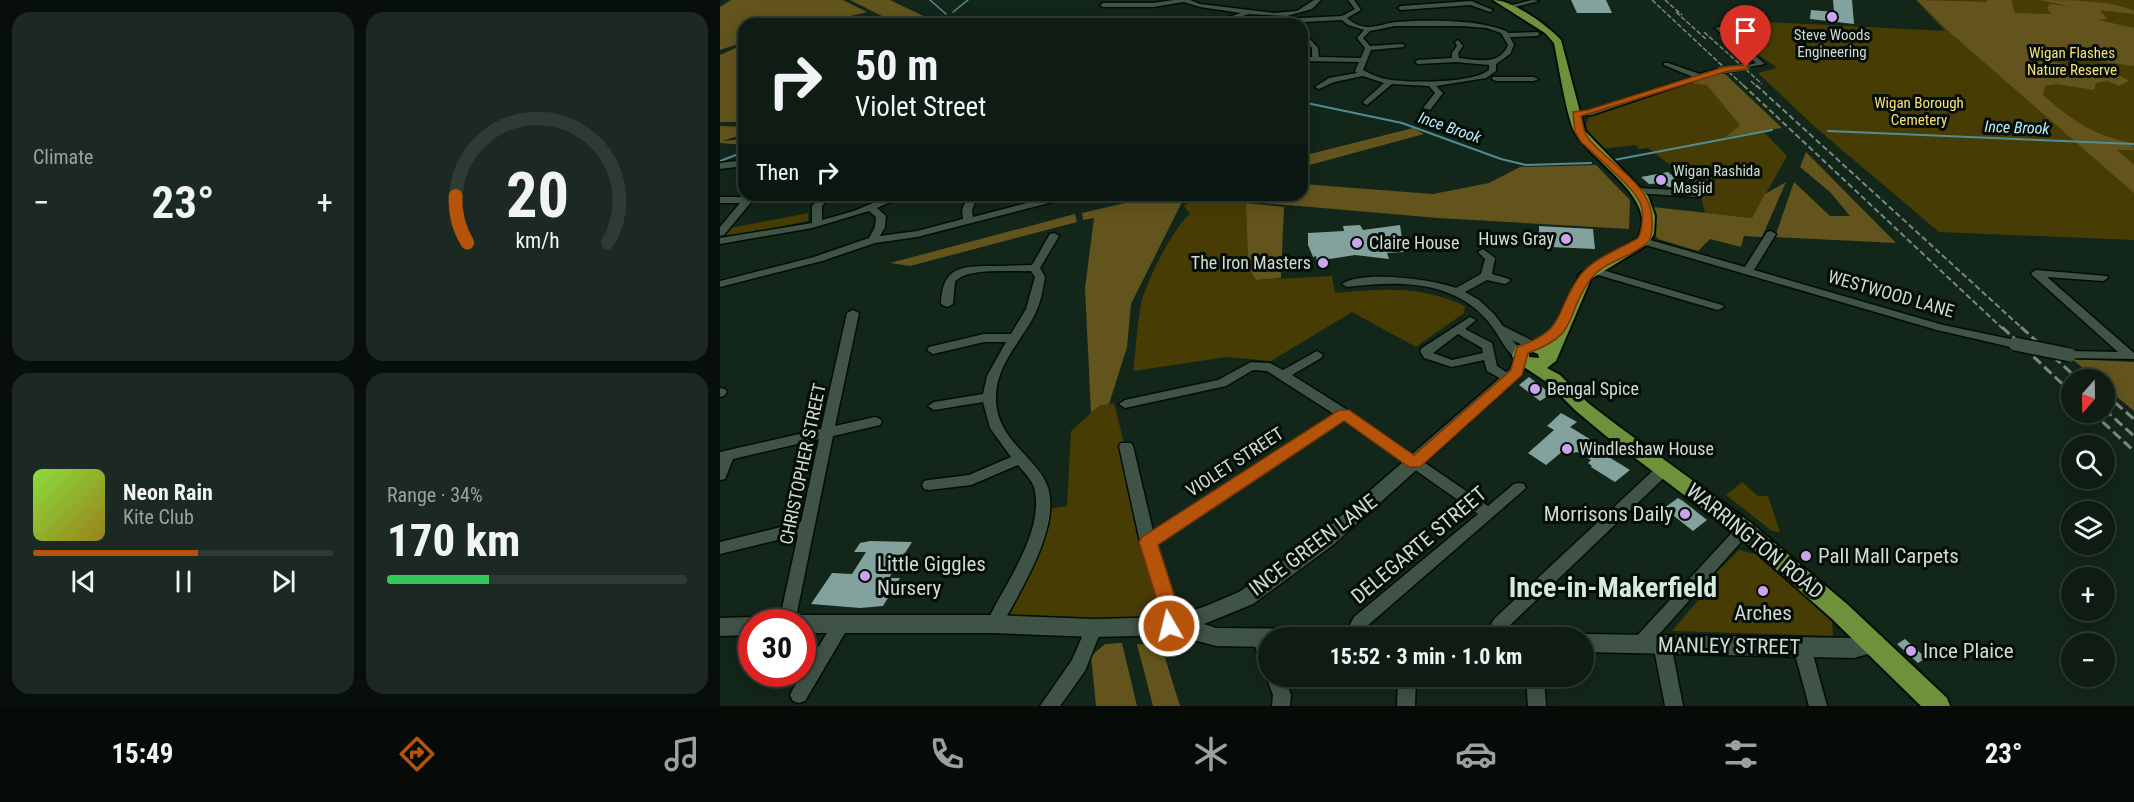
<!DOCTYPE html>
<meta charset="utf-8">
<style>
:root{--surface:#0e1c14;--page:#1c2922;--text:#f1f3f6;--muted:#9ba1a0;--line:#2e3a34;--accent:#b45309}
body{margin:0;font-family:"Roboto Condensed",sans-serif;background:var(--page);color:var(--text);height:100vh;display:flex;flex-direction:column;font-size:22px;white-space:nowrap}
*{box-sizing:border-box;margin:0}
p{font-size:20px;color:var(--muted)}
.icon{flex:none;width:33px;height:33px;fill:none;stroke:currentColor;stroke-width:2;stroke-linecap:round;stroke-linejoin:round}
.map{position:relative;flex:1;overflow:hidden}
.details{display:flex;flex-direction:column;gap:12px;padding:12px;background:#080f0b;width:720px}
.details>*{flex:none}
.guide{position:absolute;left:18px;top:18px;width:570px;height:183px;border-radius:18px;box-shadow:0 3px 15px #0003,0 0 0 2px var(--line);background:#0e1c14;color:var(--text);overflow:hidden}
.needle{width:39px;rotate:200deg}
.fabs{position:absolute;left:1341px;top:369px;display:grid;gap:12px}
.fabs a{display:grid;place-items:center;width:54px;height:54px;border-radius:50%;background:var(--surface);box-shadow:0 3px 15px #0003,0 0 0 2px var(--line);font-size:30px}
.speed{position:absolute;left:18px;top:609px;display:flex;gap:12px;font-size:30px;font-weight:700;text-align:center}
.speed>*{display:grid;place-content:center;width:78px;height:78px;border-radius:50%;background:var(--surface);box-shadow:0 3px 15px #0003,0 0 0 2px var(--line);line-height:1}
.speed .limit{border:9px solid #d22;background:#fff;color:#111}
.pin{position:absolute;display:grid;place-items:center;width:51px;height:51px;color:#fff;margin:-62px -26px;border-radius:50% 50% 50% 0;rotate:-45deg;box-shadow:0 0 6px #0007}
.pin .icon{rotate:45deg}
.me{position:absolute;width:66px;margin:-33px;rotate:352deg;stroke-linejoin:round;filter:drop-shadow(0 0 4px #0008)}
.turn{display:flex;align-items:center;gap:21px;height:126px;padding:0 18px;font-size:27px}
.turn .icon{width:78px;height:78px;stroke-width:2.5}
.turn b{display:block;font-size:42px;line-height:51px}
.then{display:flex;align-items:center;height:57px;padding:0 18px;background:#0003;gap:12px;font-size:22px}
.big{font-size:45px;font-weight:700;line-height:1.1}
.details .card{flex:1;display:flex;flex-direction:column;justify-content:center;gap:9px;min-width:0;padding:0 21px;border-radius:18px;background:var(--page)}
.details .dial{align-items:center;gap:0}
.dial svg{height:156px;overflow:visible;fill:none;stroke:var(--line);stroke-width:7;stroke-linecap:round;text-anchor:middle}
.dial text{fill:var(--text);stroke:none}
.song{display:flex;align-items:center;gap:18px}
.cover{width:72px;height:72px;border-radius:9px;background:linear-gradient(135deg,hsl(90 70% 55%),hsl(50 70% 35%))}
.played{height:6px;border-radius:3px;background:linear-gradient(90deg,var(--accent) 55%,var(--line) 55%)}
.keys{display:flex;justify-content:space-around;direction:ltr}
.heat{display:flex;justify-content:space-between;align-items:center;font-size:33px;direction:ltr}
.charge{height:9px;border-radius:4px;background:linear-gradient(90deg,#34c759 34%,var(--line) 0)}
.details .tiles{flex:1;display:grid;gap:12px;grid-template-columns:repeat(2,1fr)}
.trip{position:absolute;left:538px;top:627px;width:336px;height:60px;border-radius:30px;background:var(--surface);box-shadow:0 3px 15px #0003,0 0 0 2px var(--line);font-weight:700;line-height:60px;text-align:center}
.menu{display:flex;height:96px;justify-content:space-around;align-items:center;background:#060b08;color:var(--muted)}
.menu .icon{width:42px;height:42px}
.menu .current{color:var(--accent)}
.menu b{font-size:27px;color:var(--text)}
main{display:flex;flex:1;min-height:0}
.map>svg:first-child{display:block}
.green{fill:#483c05}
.forest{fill:#62541c}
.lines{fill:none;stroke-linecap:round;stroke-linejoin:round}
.stream-far1{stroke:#528c95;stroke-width:1.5}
.stream{stroke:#528c95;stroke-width:2}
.building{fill:#83a19d}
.minor-casing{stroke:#010e05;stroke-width:3}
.tertiary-casing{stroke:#010e05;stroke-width:3}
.primary-casing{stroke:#010e05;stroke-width:4}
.minor{fill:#3f5346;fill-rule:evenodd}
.tertiary{fill:#3f5346;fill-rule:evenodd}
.primary{fill:#70913c;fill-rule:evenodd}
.rail-far2{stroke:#7a8980;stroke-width:1.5;stroke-dasharray:5 2;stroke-linecap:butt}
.rail-far1{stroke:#7a8980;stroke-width:2;stroke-dasharray:6 3;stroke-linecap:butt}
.rail{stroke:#7a8980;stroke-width:3;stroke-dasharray:10 4.5;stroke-linecap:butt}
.minor-bridge-far1-casing{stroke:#010e05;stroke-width:8;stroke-linecap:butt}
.minor-bridge-casing{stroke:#010e05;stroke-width:16;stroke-linecap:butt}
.minor-bridge-far1{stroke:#3f5346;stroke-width:7}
.minor-bridge{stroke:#3f5346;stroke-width:13}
.route{fill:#b45309;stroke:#753606;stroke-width:1.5}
.poi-dot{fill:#c9a5ee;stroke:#050d08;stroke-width:2}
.labels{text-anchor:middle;stroke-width:6;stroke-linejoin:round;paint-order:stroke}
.far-poi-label{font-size:15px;fill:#cfdbd3;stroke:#050d08}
.far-park-label{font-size:15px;fill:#f9e07a;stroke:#050d08}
.far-water-label{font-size:16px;font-style:italic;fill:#bdebf8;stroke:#050d08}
.poi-label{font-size:18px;fill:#cfdbd3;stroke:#050d08;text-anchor:start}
.street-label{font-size:18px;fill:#cfdbd3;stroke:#050d08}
.near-poi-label{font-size:21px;fill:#cfdbd3;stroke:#050d08;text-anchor:start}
.near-street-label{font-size:21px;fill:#cfdbd3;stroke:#050d08}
.near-district-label{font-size:28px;font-weight:bold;fill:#d3ebdb;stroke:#050d08}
</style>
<main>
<section class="details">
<div class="tiles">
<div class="card"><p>Climate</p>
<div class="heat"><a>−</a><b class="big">23°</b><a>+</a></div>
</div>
<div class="card dial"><svg viewBox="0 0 100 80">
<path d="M14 69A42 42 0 1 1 86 69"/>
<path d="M14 69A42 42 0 0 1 8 45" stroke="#b45309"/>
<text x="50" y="56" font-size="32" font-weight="700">20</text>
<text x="50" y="72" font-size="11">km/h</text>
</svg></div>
<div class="card">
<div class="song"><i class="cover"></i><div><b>Neon Rain</b><p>Kite Club</p></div></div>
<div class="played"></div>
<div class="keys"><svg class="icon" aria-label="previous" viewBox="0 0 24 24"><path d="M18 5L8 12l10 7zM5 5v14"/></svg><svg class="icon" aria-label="pause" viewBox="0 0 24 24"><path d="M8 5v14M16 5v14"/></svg><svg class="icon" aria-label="next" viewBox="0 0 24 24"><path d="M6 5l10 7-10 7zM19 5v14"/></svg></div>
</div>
<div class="card"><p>Range · 34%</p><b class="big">170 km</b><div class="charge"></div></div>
</div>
</section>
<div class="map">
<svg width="1414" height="706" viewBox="0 0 1414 706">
<rect width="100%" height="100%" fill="#13261a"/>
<path class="green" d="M1196,0H1414V240L1219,232L1095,127L1038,73L1057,68L1002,28L1026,21L1225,31Z
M990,77L1067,156L1032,218L985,213L979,187L928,148L919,149L916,145L880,149L869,138L866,124L869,117Z
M473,198L526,203L528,266L536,280L612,276L615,293C663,289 699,285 745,306L744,313L696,347L632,312L551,361L507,357L413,371C416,349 417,326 421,305C424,285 455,225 470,214L464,206Z
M88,213V221L3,238L11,228Z
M394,403L449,626L274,624L323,510L347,506L351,431L379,406Z
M1022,482L1038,496H1048L1060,532L1052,531L1006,495Z
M1019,550L1039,555L1112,620L1113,636L952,631L994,582L995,574Z"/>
<path class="forest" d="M11,0H123L147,12L99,24H24V42L0,50V7Z
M130,0H170L220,24H178Z
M1197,0L1267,2V0H1291L1295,13L1331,14L1327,8L1330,4L1353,7L1320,0C1347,0 1391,0 1414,11V14L1380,10L1387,19L1378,20L1414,28V66L1331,55L1326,60C1358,70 1377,60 1409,81L1399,86L1388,81L1376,83L1374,90L1337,84L1325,86L1323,95C1352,120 1373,136 1412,143L1414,150H1397L1414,165V193L1227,30Z
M24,44V122H0V55Z
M1003,72L1062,128L1006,137L1020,125L987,85L972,83Z
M0,126L24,127V134L2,141L24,139V145L0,143Z
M693,128L704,134L582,167V156Z
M1086,152L1176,243L1055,237L1074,182L1110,216H1130L1110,192L1080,167Z
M876,165L910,200L909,229L718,218L474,197L476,195H582V184L713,194L769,183L800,167Z
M1066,182L1042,237L1024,236L1021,247L990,239L978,251L938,239L931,230L933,207L1032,218L1045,194Z
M431,197L463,200L411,304L407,347L389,404L379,406L371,413L365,288L374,218L363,220L362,213Z
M526,203L564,207L561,278L536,280L528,267Z
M355,214L357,222L190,266L170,263Z
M1352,359L1414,362V411L1385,387L1384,380L1376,379Z
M402,643L417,706H376L371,656L385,644Z
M417,644L441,645L460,706H433Z"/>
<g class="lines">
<path class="stream-far1" d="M210,0L226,14
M233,12L248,0"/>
<path class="stream" d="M582,102L682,123L781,159L806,165L871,163
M1108,131L1414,144
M894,160L1052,130
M0,161L21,153"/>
</g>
<path class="building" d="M851,0H886L892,13H857Z
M1113,0H1132L1134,24L1090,19L1091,10L1114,12Z
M948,172L964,186L949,187L943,183L929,184L921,177Z
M640,225L643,230L680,225L684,252L667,253L669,259L635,255L597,261L596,256L593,257L588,245V233L624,231L623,226Z
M819,226L873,229L875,249L830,247V244L819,243Z
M809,377L831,394L820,401L799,385Z
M841,413L857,422L850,427L883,447L879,451L910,470L895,482L871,467L872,466L868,463L871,460L857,452L848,454L843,451L826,465L808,453L834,430L827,426Z
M958,498L963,501L987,520L973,531L944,508Z
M150,541L192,542L169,578H180L163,606L140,608L91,604L112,573L132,574L146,552H134L140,543Z
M1185,639L1206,658L1198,663L1177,644Z"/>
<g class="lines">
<defs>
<path id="minor" d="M454,0H470L480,4L554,13L577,11L594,0H601L592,9L567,16L528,14L504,23L451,24L454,22L503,19L521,13L480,7L464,2L433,7H383L380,5L383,3H433Z
M628,0H634L641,10L627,18C632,23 641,27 648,27C657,27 667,23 676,22C709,20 756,19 786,31L788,33L817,32L820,34L817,36L790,37L794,45L790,54L776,64V71L766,78L716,86L723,93L710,110L703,108L715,93L709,86L672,84L647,105L643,103L644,101L664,83L643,76L614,82L599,89L595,87L609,78L637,73L635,71L639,62L582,61V57H592V48L584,38L587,36L598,48L599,57L641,58L645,48L637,38L644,30L628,25L622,20L563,23L560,21L563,19L622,16L635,9ZM675,26H742L767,28L781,33L788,45C780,66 757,60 739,58L738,53L743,46L738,40L735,42L737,46L732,53V58L698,60L695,62L698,64L736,62L769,65V70C752,84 686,83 665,79C657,77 650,74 643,70L651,50L684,47V45L682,44L650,46L643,38L650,31Z
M812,0L819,1L787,9L784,7Z
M751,1L773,10L770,12L750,5L681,10L678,8L681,6Z
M1040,14L1045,15L1003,29L1045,64L1024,68V66L1036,63L995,28Z
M431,18H435L442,24H435L431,20Z
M944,63H948L980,74L1001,68L1005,70L872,115L856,116L852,114L856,112L868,111L973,77L944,65Z
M773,77H814L818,79L814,81H776L772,79Z
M24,160V166L0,169V163Z
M917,188L977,191L982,194L977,197L914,193L912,191Z
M27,195H37L4,235L0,236V227L20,203H0V197H25Z
M102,195H112L102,206V220L134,211L172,195H185L157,208L166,216L165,227L160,236L197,231L243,219L242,210L248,195H258L252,210L253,217L338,195L350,196L348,198L197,237L155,243L102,261L0,287V281L94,257L149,238L155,227L156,217L149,211L92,228L0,244V238L92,223V206Z
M1051,231L1056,234L1034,270L1223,325L1295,340L1301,344L1295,348L1217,330L919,243L918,241L923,238L1025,267L1047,232Z
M334,233L339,236L320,268L325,277C323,289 321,301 316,312C303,340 276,363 276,397C275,422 290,439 306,456C314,465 323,474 327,485C343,526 298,594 280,629L274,631L268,629L266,624C283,586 326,531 314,487C311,479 304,472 298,465L251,485L209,490L204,489L202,485L204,481L209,480L249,475L291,457L270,428L263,402L214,410L208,406L214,402L263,394L267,376L286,342H264L213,354L207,350L209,347L264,334H291L306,309L315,277L311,271C293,272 245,267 235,282L233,304L227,307L221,304C222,264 245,266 278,266C289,266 300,265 312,265L330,234Z
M763,249L775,258L772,274L789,279L790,281L785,284L767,280L745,292L759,300L774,314L783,326L817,343L819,346L817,349L813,350L792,340L806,356L804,359H796L791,354C782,344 776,330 767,320C731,279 677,281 627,287L622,284C640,270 713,279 736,288L761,274L765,259L758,252Z
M872,267L1002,305L1004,307L998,310L994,309L868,272L867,270L868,268Z
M1316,270L1387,276L1388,278L1383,281L1327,277L1414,353V359L1346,358L1344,355L1350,351L1398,352L1312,275L1311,273Z
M133,310L139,313L115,426L155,417L160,419L162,422L160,425L113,436L75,622H59L78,535L0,554V542L81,522L99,439L13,459L5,479L0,480V452L101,429L127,313Z
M750,317L756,320L745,329L772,343L777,366L795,378L793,381H785L767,371L764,360L732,367L704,358L700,351L702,348ZM738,334L762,348L763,353L732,360L713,353Z
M597,351L603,355L601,358L572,375L629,411L768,506L794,484L799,483L804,484L806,488L646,627L640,638H623L634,617L758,514L624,420L436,544L460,616L455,631L449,633L443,631L441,626L444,616L420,542L399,446L401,443H411L413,446L433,531L614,414L547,371L533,370L506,386L405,408L399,404L405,400L498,380L531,362L550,363L563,370Z
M0,388L5,389L7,392L4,396L0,397Z
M944,464L949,465L951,469L949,473L786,629L781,638H764L774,619L939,465Z
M1024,523L1029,525L1032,529L1029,533L926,649L920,652L914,649L911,644L914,639L1019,525Z
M122,616L128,618L130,623L128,628L85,701L79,703L73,701L70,695L73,689L116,618Z
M374,621L380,623L382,628L365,671L340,706H320L352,660L368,623Z
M539,629L545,631L549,640V669L543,667L531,636L533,631Z
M942,636L948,639L951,644L963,706H945L933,644L936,639Z
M1082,639L1088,642L1091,647L1107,706H1089L1073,647L1076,642Z
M549,670V676H564L571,695L570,706H552L553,695L546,676Z
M678,676H696L695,706H677Z
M806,676H824L826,706H808Z"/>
<path id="tertiary" d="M801,353L809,358L802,375L613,545L533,604L484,624L496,628L598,629L605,631L608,638H549V647L496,646L455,635L374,637L274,633H82V622H72L75,618L82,615H274L374,619L453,617L486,606L519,592L599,535L790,369L796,355Z
M32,617L41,622H32V635L0,636V618Z
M864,634L1134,638L1154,634L1162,636L1165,643L1162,650L1134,658L864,652V638H856Z"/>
<path id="primary" d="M773,0C793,0 828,26 841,40L865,131L928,196L935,216L934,234L928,244L871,279L836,361L827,368L840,375L868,403L898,426L1031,523L1127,604L1227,698L1230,706H1201L1111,618L1017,535L886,436L856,411L828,383L795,361L792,356L796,346L813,341L826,345L860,274L918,238C940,199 872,162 855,133C847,119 838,62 834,43L825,33ZM813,352L818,354L819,358L809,357V353Z"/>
</defs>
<use href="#minor" class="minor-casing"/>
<use href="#tertiary" class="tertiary-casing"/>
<use href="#primary" class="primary-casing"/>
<use href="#minor" class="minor"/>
<use href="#tertiary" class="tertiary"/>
<use href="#primary" class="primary"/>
<path class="rail-far2" d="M932,0L1025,87
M945,0L962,15
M956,12L987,40
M984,32L1042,84
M1031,81L1037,87"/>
<path class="rail-far1" d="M1023,85L1283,329
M1036,85L1303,329"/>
<path class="rail" d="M1282,327L1352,393
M1301,327L1359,380
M1384,393L1414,419
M1384,409L1414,436
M1372,412L1414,451"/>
<defs>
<path id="minor-bridge-far1" d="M1001,70L1026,67"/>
<path id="minor-bridge" d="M1295,344L1350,355"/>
</defs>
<use href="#minor-bridge-far1" class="minor-bridge-far1-casing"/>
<use href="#minor-bridge" class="minor-bridge-casing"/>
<use href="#minor-bridge-far1" class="minor-bridge-far1"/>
<use href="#minor-bridge" class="minor-bridge"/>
</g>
<path class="route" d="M1026,65L1029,69L1008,71L861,116C863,123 863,132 868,138C889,165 933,184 932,221C932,229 933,237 927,243C911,258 883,261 870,280C843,317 862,333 808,353L802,375L700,467H689L624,421L438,545L461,616L456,631L449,634L443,631L440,626L442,616L419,542L422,537L619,410H629L694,455L791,370L797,347C848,329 833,314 859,277C871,259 900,249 918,238C922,232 924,213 921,205C916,189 875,155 861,142L855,132L853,112L868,110L1004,67Z"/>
<g class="poi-dot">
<circle cx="1112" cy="17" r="6"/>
<circle cx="941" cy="180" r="6"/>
<circle cx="846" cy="239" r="6"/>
<circle cx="637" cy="243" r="6"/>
<circle cx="603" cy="263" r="6"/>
<circle cx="815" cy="389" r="6"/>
<circle cx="847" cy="449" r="6"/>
<circle cx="965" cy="514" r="6"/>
<circle cx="1086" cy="556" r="6"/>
<circle cx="145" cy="576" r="6"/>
<circle cx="1043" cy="591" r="6"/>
<circle cx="1191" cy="651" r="6"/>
</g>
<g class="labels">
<g class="far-poi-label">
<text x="1112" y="40">Steve Woods<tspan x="1112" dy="17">Engineering</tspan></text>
<text x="953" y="176" text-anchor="start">Wigan Rashida<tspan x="953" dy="17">Masjid</tspan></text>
</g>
<g class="far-park-label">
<text x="1352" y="58">Wigan Flashes<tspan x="1352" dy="17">Nature Reserve</tspan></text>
<text x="1199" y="108">Wigan Borough<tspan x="1199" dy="17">Cemetery</tspan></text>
</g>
<g class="far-water-label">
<text transform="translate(730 127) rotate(19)" y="6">Ince Brook</text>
<text transform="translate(1297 127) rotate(2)" y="6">Ince Brook</text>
</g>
<g class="poi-label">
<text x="834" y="245" text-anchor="end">Huws Gray</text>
<text x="649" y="249">Claire House</text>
<text x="591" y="269" text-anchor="end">The Iron Masters</text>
<text x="827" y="395">Bengal Spice</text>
<text x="859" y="455">Windleshaw House</text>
</g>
<g class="street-label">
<text transform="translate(1171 294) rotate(16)" y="6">WESTWOOD LANE</text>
<text transform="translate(515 462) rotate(-33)" y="6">VIOLET STREET</text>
<text transform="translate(83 464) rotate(-78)" y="6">CHRISTOPHER STREET</text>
</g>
<g class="near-poi-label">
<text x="953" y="521" text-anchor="end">Morrisons Daily</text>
<text x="1098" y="563">Pall Mall Carpets</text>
<text x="157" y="571">Little Giggles<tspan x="157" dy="24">Nursery</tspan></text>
<text x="1043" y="620" text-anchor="middle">Arches</text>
<text x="1203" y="658">Ince Plaice</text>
</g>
<g class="near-street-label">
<text transform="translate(1035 541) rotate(39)" y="7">WARRINGTON ROAD</text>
<text transform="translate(593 545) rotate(-37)" y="7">INCE GREEN LANE</text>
<text transform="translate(699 545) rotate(-40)" y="7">DELEGARTE STREET</text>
<text transform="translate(1009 646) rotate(1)" y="7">MANLEY STREET</text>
</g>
<g class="near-district-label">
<text x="893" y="597">Ince-in-Makerfield</text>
</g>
</g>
</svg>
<div class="fabs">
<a><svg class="needle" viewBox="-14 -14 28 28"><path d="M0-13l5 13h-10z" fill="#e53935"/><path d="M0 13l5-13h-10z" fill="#9ba1a0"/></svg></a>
<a><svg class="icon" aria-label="search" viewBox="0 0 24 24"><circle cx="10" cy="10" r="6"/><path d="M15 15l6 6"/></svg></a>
<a><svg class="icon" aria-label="layers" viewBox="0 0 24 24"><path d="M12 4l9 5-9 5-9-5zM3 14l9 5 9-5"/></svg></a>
<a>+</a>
<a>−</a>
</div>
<div class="speed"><div class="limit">30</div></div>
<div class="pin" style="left:1026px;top:67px;background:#d93025"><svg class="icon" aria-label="arrive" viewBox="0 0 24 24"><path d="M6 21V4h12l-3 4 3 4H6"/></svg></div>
<svg class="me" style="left:449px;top:626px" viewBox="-20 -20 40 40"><circle r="17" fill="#b45309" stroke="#fff" stroke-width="3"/><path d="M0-11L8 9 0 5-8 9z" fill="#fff"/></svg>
<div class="trip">15:52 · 3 min · 1.0 km</div>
<div class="guide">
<div class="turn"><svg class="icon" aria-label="right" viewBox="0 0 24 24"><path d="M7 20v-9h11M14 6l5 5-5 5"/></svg><div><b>50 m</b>Violet Street</div></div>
<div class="then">Then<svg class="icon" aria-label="right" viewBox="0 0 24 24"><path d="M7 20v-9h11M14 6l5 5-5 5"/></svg></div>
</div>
</div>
</main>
<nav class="menu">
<b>15:49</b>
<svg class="icon current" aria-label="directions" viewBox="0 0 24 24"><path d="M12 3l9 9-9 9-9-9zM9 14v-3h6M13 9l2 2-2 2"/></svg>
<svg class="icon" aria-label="music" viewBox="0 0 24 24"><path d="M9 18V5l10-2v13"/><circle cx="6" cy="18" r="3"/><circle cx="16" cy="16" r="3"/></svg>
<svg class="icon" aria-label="phone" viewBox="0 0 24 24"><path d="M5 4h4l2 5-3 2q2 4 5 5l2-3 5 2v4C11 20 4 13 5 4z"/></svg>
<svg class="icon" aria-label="climate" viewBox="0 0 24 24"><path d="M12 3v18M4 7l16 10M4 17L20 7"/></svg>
<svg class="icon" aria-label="car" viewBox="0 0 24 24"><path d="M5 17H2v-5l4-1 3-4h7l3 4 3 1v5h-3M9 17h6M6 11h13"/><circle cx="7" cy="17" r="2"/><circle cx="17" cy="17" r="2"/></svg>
<svg class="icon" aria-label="filters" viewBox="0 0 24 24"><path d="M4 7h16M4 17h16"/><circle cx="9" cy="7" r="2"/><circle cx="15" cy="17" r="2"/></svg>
<b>23°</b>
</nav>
